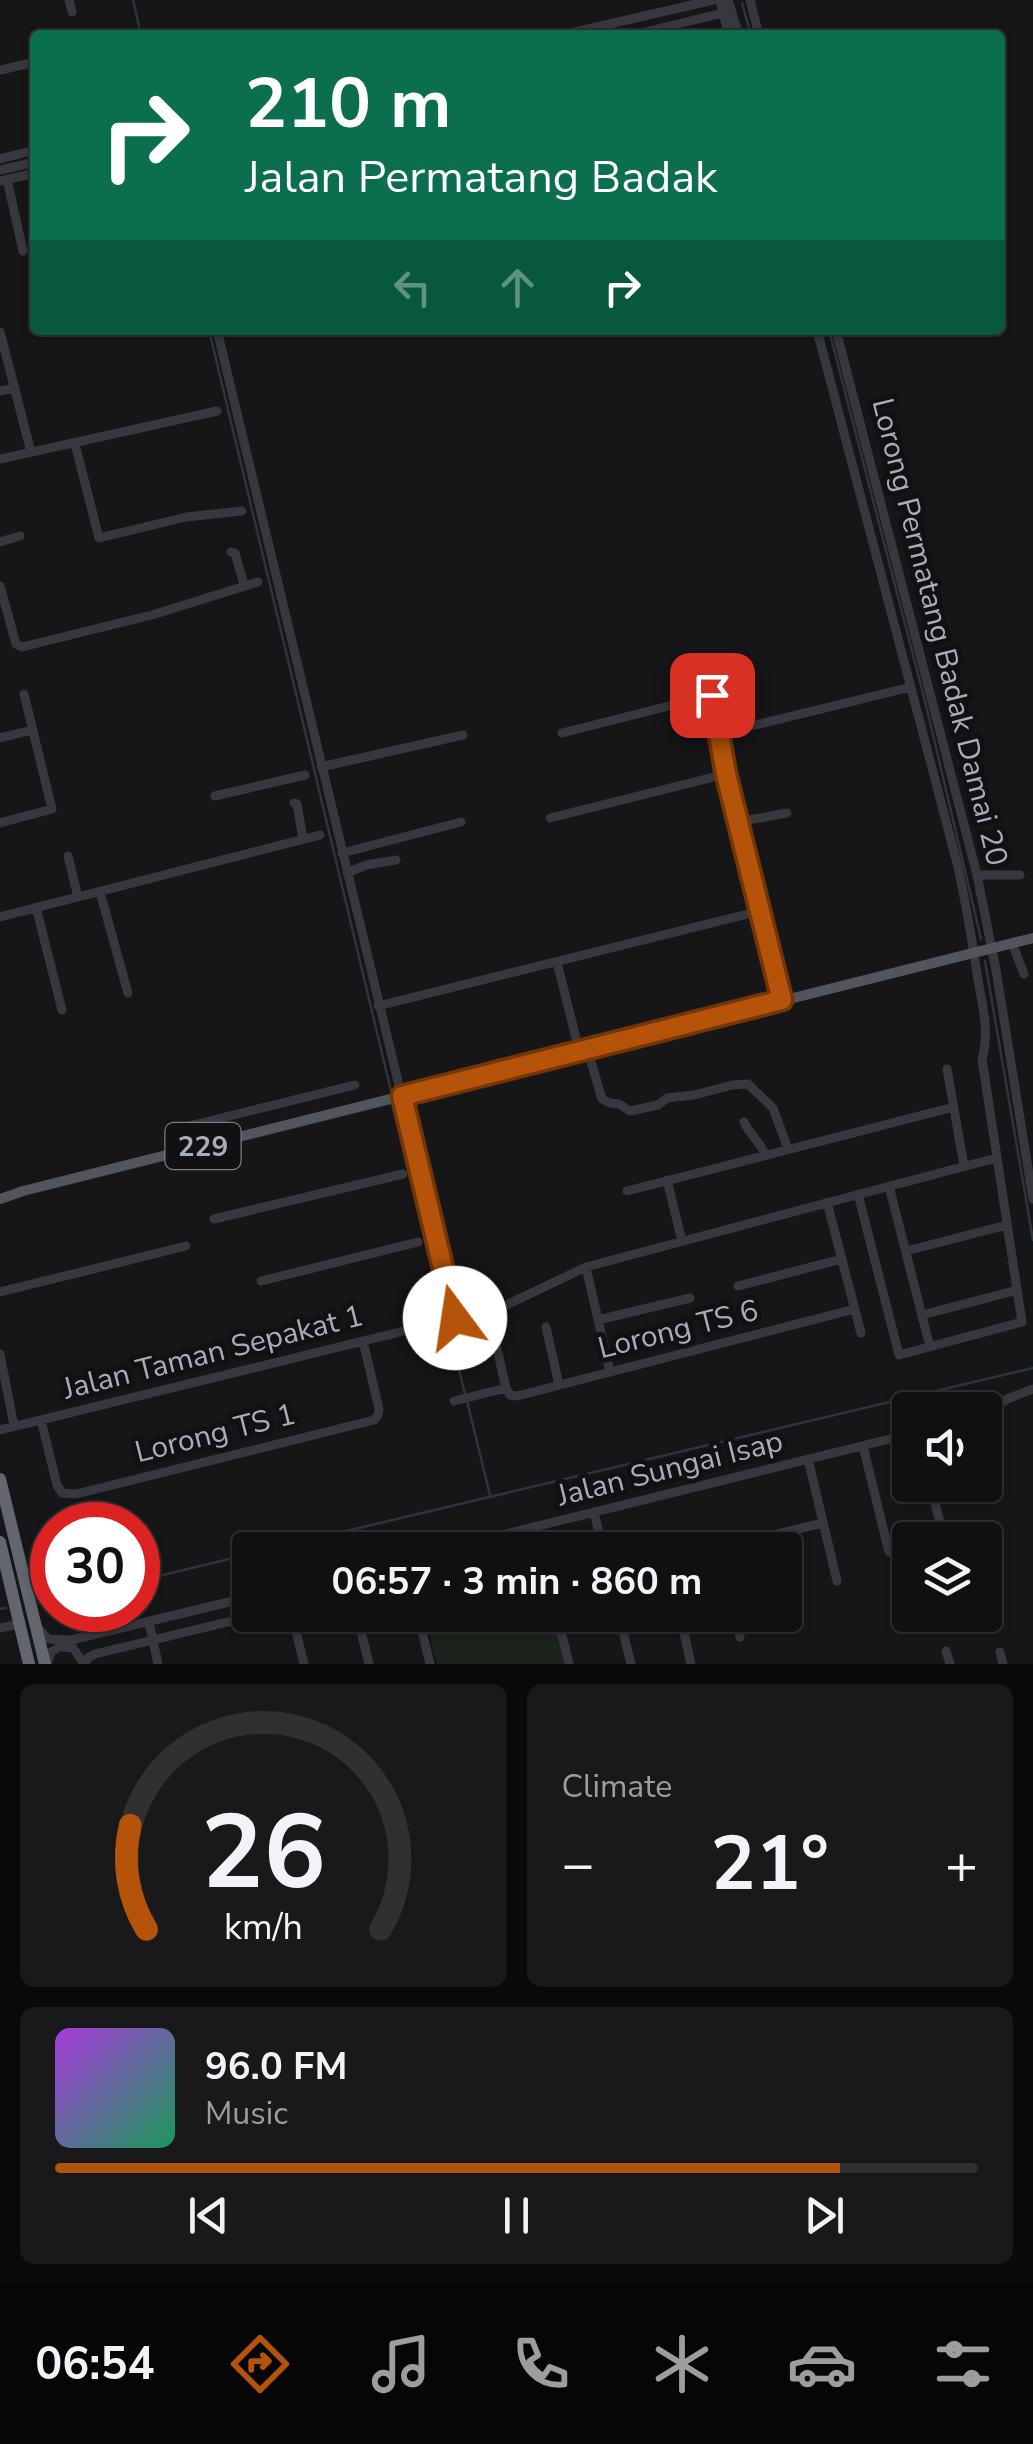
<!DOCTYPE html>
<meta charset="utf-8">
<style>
:root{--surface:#101012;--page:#19191b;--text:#f1f3f6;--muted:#9c9d9f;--line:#303032;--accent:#b45309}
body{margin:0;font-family:"Nunito Sans",sans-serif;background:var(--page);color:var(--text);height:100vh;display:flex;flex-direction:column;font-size:38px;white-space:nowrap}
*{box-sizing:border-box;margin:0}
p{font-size:32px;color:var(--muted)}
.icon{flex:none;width:55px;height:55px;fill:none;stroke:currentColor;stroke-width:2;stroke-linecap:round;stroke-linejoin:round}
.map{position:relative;height:1664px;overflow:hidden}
.side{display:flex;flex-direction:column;gap:20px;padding:20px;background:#09090a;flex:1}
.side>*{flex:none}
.banner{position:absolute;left:30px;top:30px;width:975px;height:305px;border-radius:10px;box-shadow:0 2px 8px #0004,0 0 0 2px var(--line);background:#0b6e4f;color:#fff;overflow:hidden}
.buttons{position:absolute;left:892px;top:1392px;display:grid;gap:20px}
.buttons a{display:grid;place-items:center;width:110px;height:110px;border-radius:10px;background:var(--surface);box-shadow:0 2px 8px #0004,0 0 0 2px var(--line);font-size:50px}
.speed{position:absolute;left:30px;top:1502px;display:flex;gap:20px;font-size:50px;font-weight:700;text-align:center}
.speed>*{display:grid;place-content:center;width:130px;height:130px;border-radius:50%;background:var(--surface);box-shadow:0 2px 8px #0004,0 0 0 2px var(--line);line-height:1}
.speed .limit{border:15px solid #d22;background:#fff;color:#111}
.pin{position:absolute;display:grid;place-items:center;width:85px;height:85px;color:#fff;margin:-42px;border-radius:20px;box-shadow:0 5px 15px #0006}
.me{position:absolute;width:110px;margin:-55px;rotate:346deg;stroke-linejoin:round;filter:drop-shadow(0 0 8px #0008)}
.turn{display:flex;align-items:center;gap:35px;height:210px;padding:0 50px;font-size:45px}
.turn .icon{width:130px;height:130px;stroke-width:2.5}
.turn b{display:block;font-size:70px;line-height:85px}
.lanes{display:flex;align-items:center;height:95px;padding:0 50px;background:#0003;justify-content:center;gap:50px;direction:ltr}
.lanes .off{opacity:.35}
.big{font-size:75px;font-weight:700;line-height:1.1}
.side .card{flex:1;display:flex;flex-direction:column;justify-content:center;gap:15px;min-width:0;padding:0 35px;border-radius:15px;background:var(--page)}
.side .dial{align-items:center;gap:0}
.dial svg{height:260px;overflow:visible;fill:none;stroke:var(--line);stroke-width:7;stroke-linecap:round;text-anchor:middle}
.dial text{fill:var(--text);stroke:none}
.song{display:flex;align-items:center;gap:30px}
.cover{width:120px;height:120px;border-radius:15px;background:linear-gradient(135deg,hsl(280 70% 55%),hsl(150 70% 35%))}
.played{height:10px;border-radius:5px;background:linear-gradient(90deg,var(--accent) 85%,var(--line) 85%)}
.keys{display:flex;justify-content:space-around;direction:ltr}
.heat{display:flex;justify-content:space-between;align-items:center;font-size:55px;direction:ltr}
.side .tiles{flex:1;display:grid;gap:20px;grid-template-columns:1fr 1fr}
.card:last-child{grid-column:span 2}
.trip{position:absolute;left:232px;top:1532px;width:570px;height:100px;border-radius:10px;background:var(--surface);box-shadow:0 2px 8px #0004,0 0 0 2px var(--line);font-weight:700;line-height:100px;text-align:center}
.tabs{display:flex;height:160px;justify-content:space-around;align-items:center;background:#060607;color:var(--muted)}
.tabs .icon{width:70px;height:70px}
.tabs .on{color:var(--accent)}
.tabs b{font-size:45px;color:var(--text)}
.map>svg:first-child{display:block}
.green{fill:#1c231d}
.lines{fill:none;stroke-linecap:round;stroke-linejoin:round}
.stream{stroke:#2c353c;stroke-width:2.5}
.minor{stroke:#37383d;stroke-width:9}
.major{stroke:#53555c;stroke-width:10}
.highway{stroke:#63666e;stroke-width:12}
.route-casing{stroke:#753606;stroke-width:25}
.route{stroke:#b45309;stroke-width:18}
.labels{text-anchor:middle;stroke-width:10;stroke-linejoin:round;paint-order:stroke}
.shield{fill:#111113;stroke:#7b7e86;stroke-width:2.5}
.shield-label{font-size:28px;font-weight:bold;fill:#a8adb8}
.street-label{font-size:30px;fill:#a8adb8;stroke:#111113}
</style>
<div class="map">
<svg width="1033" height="1664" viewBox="0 0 1033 1664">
<rect width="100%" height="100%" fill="#161618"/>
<path class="green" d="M479,1615H555L566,1664H437L428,1627Z"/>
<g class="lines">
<path class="stream" d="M133,0L141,35
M742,3L751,35
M209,330L391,1091
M829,330L926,705L981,939
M985,961L1033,1240
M394,1104L446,1316
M448,1324L465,1394
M467,1401L490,1495
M266,1550L1033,1368
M138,1581L250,1554
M38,1602L52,1599
M0,1609L6,1608"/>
<path class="minor" d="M69,0L72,12
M728,0L739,35
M750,0L759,35
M723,13L729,35
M562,35L713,0
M632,35L723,13L720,0
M0,70L35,62
M0,159L35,150
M0,170L35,162
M7,179L23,251
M0,181L35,173
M217,330L455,1318
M817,330L958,867C965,900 971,933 976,967C980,998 991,1029 982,1059L1022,1322L899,1355L858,1194
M836,330L977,875L996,970L1033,1199
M0,332L31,452
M0,391L15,388
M75,444L99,538L186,517L242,511
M0,459L217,411
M0,542L20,536
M231,552L235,553L244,585
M0,586L16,644L22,647L152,615L258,582
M562,733L712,695L726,774L781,1000
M718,734L911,687
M0,738L32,730
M321,767L463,735
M215,796L305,775
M294,803L297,804L303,839
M550,818L726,774
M738,822L787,813
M0,823L52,809L24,694
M342,853L461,822
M68,856L78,897
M347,873L366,865L396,860
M977,875H1020
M100,892L128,993
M36,907L62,1010
M0,917L320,835
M1012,943L1024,974
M557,962L579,1050
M378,1006L760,911
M587,1048L602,1099L610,1103L619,1104L630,1111L658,1105L667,1098L694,1095L732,1085L748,1084L773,1108L788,1149
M947,1069L964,1166
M744,1122C750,1135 760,1142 766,1155
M171,1154L169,1132L173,1130L355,1085
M667,1180L682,1241
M889,1186L930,1347
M627,1191L954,1107
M827,1202L861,1333
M214,1219L403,1174
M906,1251L1007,1225
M586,1267L610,1372
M261,1281L418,1242
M738,1286L842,1259
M0,1292L186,1246
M488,1310L506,1388L510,1395L517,1396L855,1309
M922,1315L1017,1290
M462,1316L469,1353
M598,1320L690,1298
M546,1327L559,1385
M0,1354L14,1426
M454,1401L506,1388
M985,1414L1007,1399L1033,1389
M41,1420L57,1485L62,1493L76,1494L374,1420L378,1415L379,1409L363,1341
M0,1430L502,1307L586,1267L996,1158
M863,1446L889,1552
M808,1459L837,1581
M930,1485L940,1522
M985,1485L988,1496
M594,1512L603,1550
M536,1526L542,1550
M441,1550L910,1434
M710,1550L823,1523
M785,1597L788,1610
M292,1615L304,1664
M357,1615L369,1664
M418,1615L430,1664
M557,1615L569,1664
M619,1615L631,1664
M680,1615L691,1664
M735,1615L740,1637
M420,1621L444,1615
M149,1622L158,1664
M0,1628L19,1624
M39,1629L48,1639L68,1640
M61,1647L73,1648L84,1664
M946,1651L950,1664
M1000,1652L1003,1664
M47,1664L51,1652L71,1640L250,1597
M84,1664L88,1658L95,1654L256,1615"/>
<path class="major" d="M0,1199L23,1191L1033,938"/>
<path class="highway" d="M0,1479L45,1664
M0,1542L29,1664"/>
</g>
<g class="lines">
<defs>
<path id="route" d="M455,1318L402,1096L782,1000L726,774L712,695"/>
</defs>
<use href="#route" class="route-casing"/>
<use href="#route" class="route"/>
</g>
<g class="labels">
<rect class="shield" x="165.5" y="1123" width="75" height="46" rx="8"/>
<g class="shield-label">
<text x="203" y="1156">229</text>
</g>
<g class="street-label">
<text transform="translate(940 632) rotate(76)" y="10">Lorong Permatang Badak Damai 20</text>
<text transform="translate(678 1329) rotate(-14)" y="10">Lorong TS 6</text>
<text transform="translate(213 1352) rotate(-14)" y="10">Jalan Taman Sepakat 1</text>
<text transform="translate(215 1433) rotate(-14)" y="10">Lorong TS 1</text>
<text transform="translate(670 1468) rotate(-14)" y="10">Jalan Sungai Isap</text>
</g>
</g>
</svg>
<div class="buttons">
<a><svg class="icon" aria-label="sound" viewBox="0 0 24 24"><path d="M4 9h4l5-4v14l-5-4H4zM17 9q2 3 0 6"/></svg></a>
<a><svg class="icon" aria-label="layers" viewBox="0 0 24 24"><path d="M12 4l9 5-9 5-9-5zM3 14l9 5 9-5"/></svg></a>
</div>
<div class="speed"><div class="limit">30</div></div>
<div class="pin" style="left:712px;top:695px;background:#d93025"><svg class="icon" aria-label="arrive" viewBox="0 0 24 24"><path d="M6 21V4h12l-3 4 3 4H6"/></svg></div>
<svg class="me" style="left:455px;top:1318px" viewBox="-20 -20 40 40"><circle r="19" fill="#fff"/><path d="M0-13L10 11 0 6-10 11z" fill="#b45309"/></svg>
<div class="trip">06:57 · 3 min · 860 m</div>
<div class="banner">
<div class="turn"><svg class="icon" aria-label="right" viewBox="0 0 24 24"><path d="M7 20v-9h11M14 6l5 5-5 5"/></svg><div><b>210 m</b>Jalan Permatang Badak</div></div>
<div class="lanes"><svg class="icon off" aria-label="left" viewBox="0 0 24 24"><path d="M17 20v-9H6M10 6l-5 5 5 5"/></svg><svg class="icon off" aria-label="ahead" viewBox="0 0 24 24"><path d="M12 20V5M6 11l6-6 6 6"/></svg><svg class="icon" aria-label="right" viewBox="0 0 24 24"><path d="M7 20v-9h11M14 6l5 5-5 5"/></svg></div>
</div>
</div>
<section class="side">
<div class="tiles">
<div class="card dial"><svg viewBox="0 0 100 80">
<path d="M14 69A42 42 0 1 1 86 69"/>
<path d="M14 69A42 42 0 0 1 9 37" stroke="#b45309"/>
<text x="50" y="56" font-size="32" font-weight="700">26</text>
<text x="50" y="72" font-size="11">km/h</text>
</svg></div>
<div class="card"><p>Climate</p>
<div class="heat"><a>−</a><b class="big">21°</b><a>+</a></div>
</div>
<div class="card">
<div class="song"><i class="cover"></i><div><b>96.0 FM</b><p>Music</p></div></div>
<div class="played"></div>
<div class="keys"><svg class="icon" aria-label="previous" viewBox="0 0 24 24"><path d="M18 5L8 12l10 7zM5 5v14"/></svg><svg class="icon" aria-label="pause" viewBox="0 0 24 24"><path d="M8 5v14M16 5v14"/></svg><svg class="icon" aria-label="next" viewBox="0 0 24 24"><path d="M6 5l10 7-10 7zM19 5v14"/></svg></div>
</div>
</div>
</section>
<nav class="tabs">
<b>06:54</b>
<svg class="icon on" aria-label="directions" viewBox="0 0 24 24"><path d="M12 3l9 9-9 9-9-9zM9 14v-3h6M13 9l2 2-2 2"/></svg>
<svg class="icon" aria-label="music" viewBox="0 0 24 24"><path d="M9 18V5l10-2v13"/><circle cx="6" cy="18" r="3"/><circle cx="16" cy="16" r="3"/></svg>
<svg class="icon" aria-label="phone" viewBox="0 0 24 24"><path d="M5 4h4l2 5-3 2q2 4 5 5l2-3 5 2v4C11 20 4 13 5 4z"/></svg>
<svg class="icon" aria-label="climate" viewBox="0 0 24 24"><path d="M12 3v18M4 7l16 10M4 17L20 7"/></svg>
<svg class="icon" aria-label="car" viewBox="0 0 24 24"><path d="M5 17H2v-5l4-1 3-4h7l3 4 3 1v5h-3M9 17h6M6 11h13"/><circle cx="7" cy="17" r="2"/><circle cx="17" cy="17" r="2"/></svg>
<svg class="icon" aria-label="filters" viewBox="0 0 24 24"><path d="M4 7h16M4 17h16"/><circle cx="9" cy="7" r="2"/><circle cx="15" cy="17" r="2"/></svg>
</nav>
